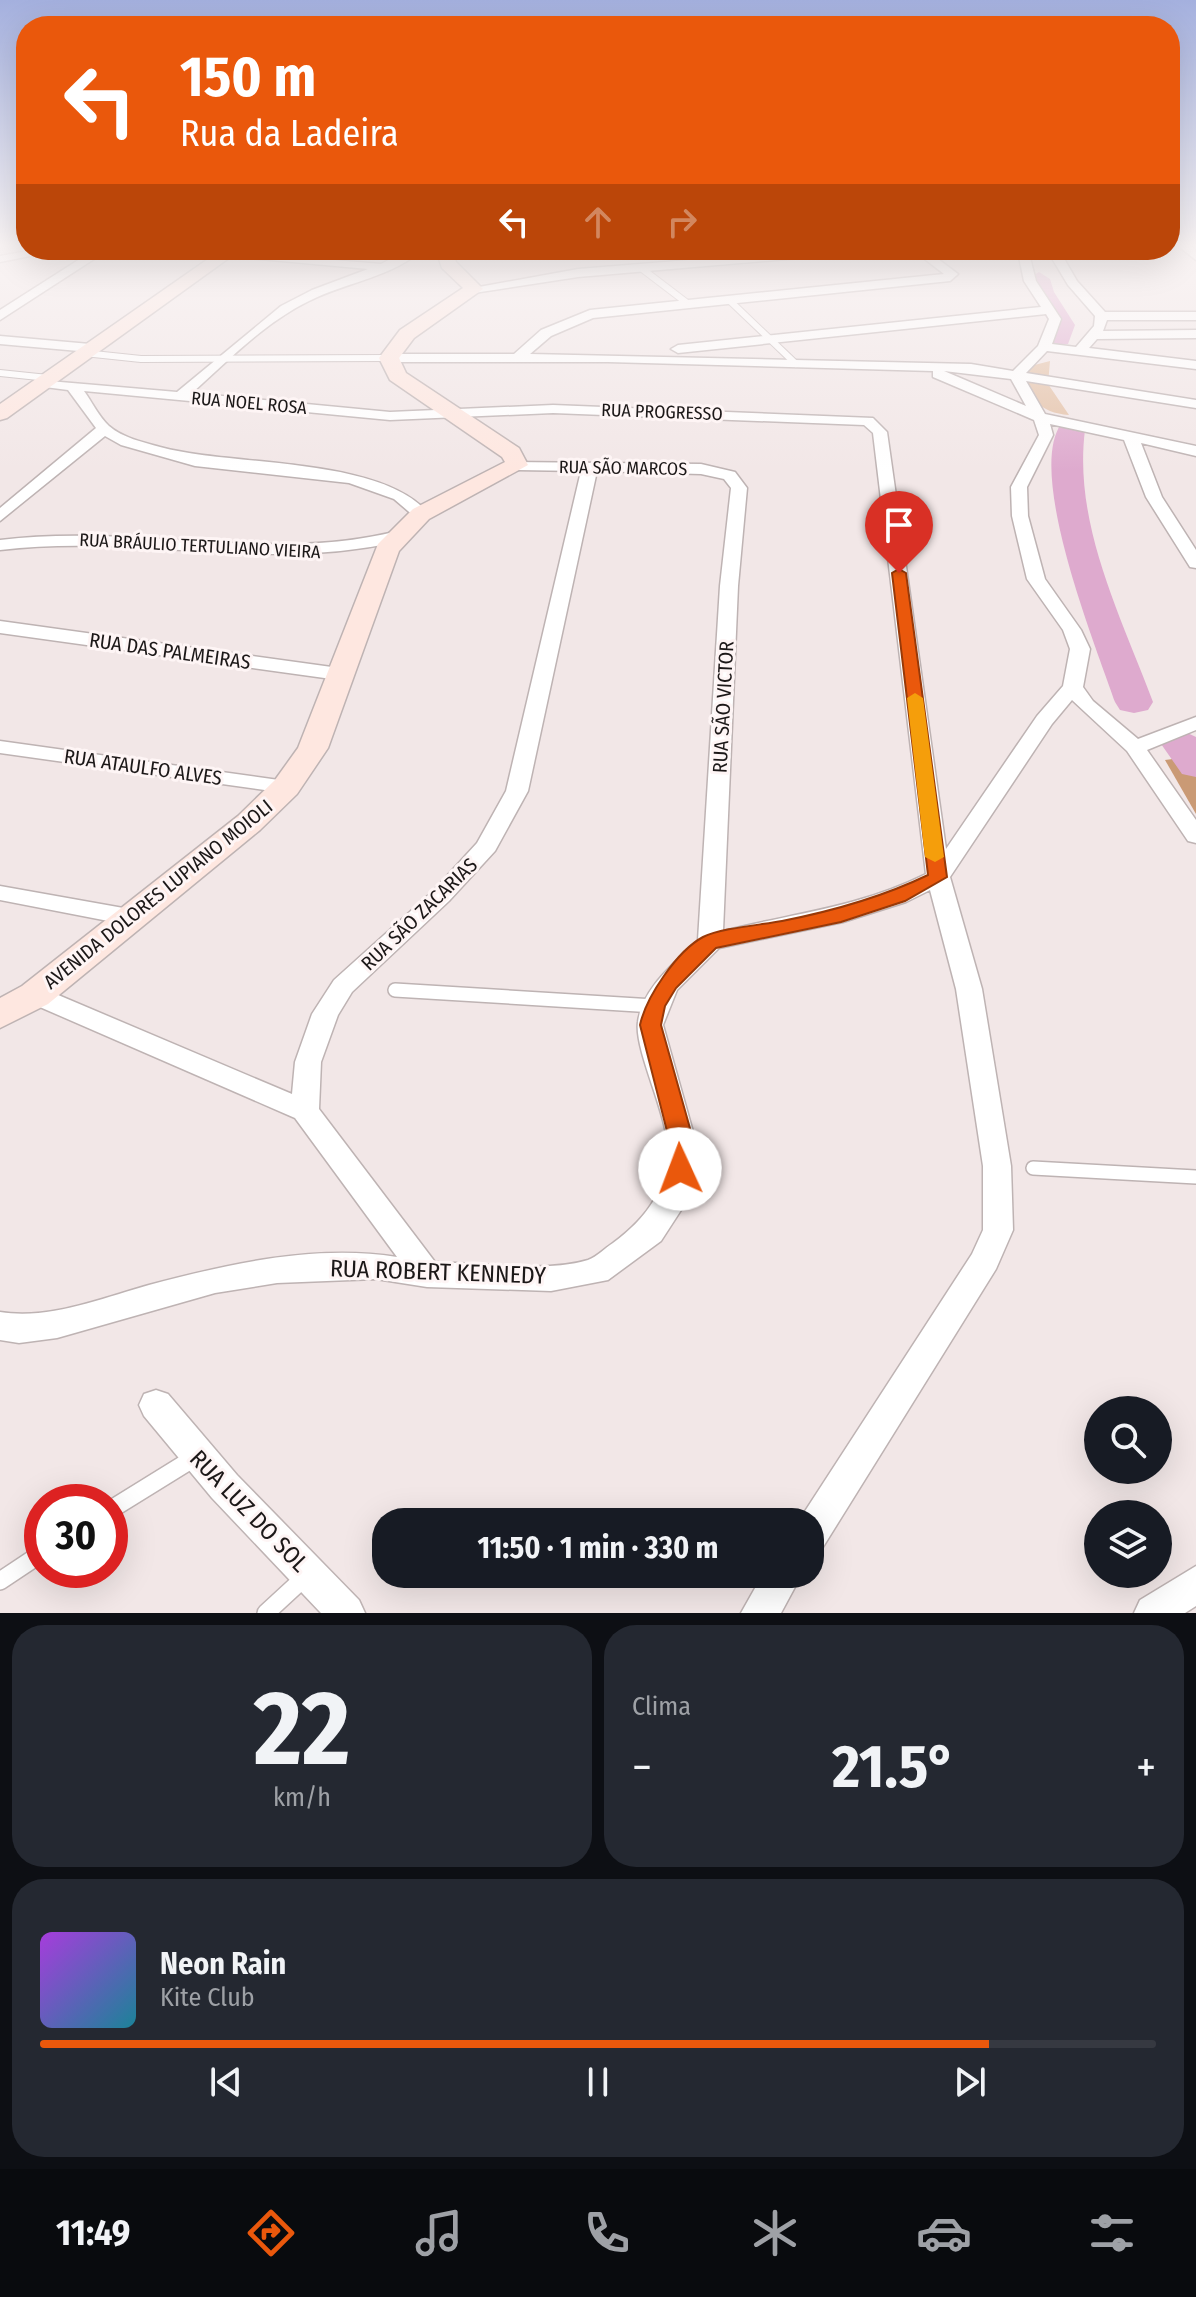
<!DOCTYPE html>
<html lang="pt">
<meta charset="utf-8">
<style>
:root{--surface:#171b24;--page:#242831;--text:#f1f3f6;--muted:#9ea1a6;--line:#363941;--accent:#ea580c}
body{margin:0;font-family:"Fira Sans Condensed",sans-serif;background:var(--page);color:var(--text);height:100vh;display:flex;flex-direction:column;font-size:30px;white-space:nowrap}
*{box-sizing:border-box;margin:0}
p{font-size:26px;color:var(--muted)}
.icon{flex:none;width:44px;height:44px;fill:none;stroke:currentColor;stroke-width:2;stroke-linecap:round;stroke-linejoin:round}
.map{position:relative;height:1613px;overflow:hidden}
.sheet{display:flex;flex-direction:column;gap:12px;padding:12px;background:#0d0f14;flex:1}
.sheet>*{flex:none}
.banner{position:absolute;left:16px;top:16px;width:1164px;height:244px;border-radius:32px;box-shadow:0 8px 32px #0002;background:#ea580c;color:#fff;overflow:hidden}
.controls{position:absolute;left:1084px;top:1396px;display:grid;gap:16px}
.controls a{display:grid;place-items:center;width:88px;height:88px;border-radius:50%;background:var(--surface);box-shadow:0 8px 32px #0002;font-size:40px}
.speed{position:absolute;left:24px;top:1484px;display:flex;gap:16px;font-size:40px;font-weight:700;text-align:center}
.speed>*{display:grid;place-content:center;width:104px;height:104px;border-radius:50%;background:var(--surface);box-shadow:0 8px 32px #0002;line-height:1}
.speed .limit{border:12px solid #d22;background:#fff;color:#111}
.pin{position:absolute;display:grid;place-items:center;width:68px;height:68px;color:#fff;margin:-82px -34px;border-radius:50% 50% 50% 0;rotate:-45deg;box-shadow:0 0 8px #0007}
.pin .icon{rotate:45deg}
.me{position:absolute;width:88px;margin:-44px;rotate:358deg;stroke-linejoin:round;filter:drop-shadow(0 0 6px #0008)}
.turn{display:flex;align-items:center;gap:28px;height:168px;padding:0 32px;font-size:36px}
.turn .icon{width:104px;height:104px;stroke-width:2.5}
.turn b{display:block;font-size:56px;line-height:68px}
.lanes{display:flex;align-items:center;height:76px;padding:0 32px;background:#0003;justify-content:center;gap:40px;direction:ltr}
.lanes .off{opacity:.35}
.big{font-size:60px;font-weight:700;line-height:1.1}
.sheet .widget{flex:1;display:flex;flex-direction:column;justify-content:center;gap:12px;min-width:0;padding:0 28px;border-radius:32px;background:var(--page)}
.sheet .dial{align-items:center;gap:0}
.dial b{font-size:104px;line-height:1}
.song{display:flex;align-items:center;gap:24px}
.cover{width:96px;height:96px;border-radius:12px;background:linear-gradient(135deg,hsl(280 70% 55%),hsl(190 70% 35%))}
.played{height:8px;border-radius:4px;background:linear-gradient(90deg,var(--accent) 85%,var(--line) 85%)}
.keys{display:flex;justify-content:space-around;direction:ltr}
.heat{display:flex;justify-content:space-between;align-items:center;font-size:44px;direction:ltr}
.sheet .tiles{flex:1;display:grid;gap:12px;grid-template-columns:1fr 1fr}
.widget:last-child{grid-column:span 2}
.trip{position:absolute;left:372px;top:1508px;width:452px;height:80px;border-radius:32px;background:var(--surface);box-shadow:0 8px 32px #0002;font-weight:700;line-height:80px;text-align:center}
.tab-bar{display:flex;height:128px;justify-content:space-around;align-items:center;background:#090b0e;color:var(--muted)}
.tab-bar .icon{width:56px;height:56px}
.tab-bar .on{color:var(--accent)}
.tab-bar b{font-size:36px;color:var(--text)}
.map>svg:first-child{display:block}
.green{fill:#e4c2a8}
.forest{fill:#ca9a75}
.lines{fill:none;stroke-linecap:round;stroke-linejoin:round}
.river{fill:#deaace;fill-rule:evenodd}
.lane-far2-casing{stroke:#beb3b3;stroke-width:8}
.lane-far1-casing{stroke:#beb3b3;stroke-width:16}
.lane-casing{stroke:#beb3b3;stroke-width:20}
.street-casing{stroke:#beb3b3;stroke-width:3}
.secondary-casing{stroke:#beb3b3;stroke-width:3}
.lane-far2{stroke:#fff;stroke-width:6}
.lane-far1{stroke:#fff;stroke-width:13}
.lane{stroke:#fff;stroke-width:17}
.street{fill:#fff;fill-rule:evenodd}
.secondary{fill:#fee7e0;fill-rule:evenodd}
.route{fill:#ea580c;stroke:#983908;stroke-width:2}
.slow{fill:#f59e0b}
.labels{text-anchor:middle;stroke-width:6;stroke-linejoin:round;paint-order:stroke}
.far-street-label{font-size:18px;fill:#1c1818;stroke:#fef5f5}
.street-label{font-size:20px;fill:#1c1818;stroke:#fef5f5}
.near-street-label{font-size:24px;fill:#1c1818;stroke:#fef5f5}
</style>
<div class="map">
<svg width="1196" height="1613" viewBox="0 0 1196 1613">
<rect width="100%" height="100%" fill="#f2e7e7"/>
<path class="green" d="M1050,361L1048,384L1069,415C1040,413 1026,397 1023,368Z"/>
<path class="forest" d="M1196,756V814L1165,760Z"/>
<g class="lines">
<path class="river" d="M1039,272L1050,279L1054,292L1075,325L1068,344H1050L1046,339L1051,325L1030,292L1028,279Z
M1071,421L1081,424L1085,430C1073,524 1121,616 1153,702L1148,710L1134,713L1120,710L1115,702C1096,646 1026,474 1061,424Z
M1179,729L1196,737V777L1182,774L1159,741L1165,733Z"/>
<defs>
<path id="lane-far2" d="M641,268L687,303
M729,300L796,364
M84,353L141,359L389,358
M0,373L48,378"/>
<path id="lane-far1" d="M395,990L654,1006
M1033,1168L1196,1177"/>
<path id="lane" d="M110,1510L194,1458
M0,1581L42,1553
M266,1613L304,1578"/>
<path id="street" d="M1177,245H1190L1196,251V260Z
M33,250H60L0,262V256Z
M94,250H108L0,320V310Z
M408,250H422C392,277 344,283 309,301C264,323 229,360 192,393L390,412L553,405L873,418L887,432L946,849L1037,716L1063,686L1070,649L1063,630L1027,579L1012,516L1011,487L1039,435L1034,420L933,377V371L608,362H389L382,358L389,354H514L541,330L590,310L944,274L913,250H926L958,274L950,281L593,318L551,336L530,354L971,364L1013,371L1038,346L1049,319L1046,314L678,353L671,349L678,345L1041,307L1024,281L1019,257L1012,250L1029,254L1036,281L1061,319L1052,344L1076,347L1094,326L1095,316L1068,285L1047,250H1059L1077,281L1105,312H1196V320H1107L1103,331L1196,330V338L1097,339L1089,348L1196,361V369L1047,351L1026,373L1196,400V408L1026,381L1045,414L1196,446V456L1141,443L1162,497L1196,550V568L1190,567L1146,497L1124,440L1050,424L1053,435L1027,487L1028,516L1045,579L1081,630L1090,649L1083,687L1093,701L1138,739L1196,717V730L1147,750L1196,820V843L1188,841L1127,751L1072,700L1052,724L950,877L982,989L1011,1166L1013,1230L996,1269L823,1547L810,1552V1522H798L972,1254L983,1230V1166L956,989L930,890L906,902L843,922L719,948L677,990L663,1025L695,1139L694,1169L685,1204L661,1241L608,1280L551,1291L427,1287L376,1279L277,1283L215,1293L57,1338L19,1343L0,1340V1312C50,1320 102,1298 149,1285C228,1264 315,1244 397,1257L295,1118L26,1001L22,995L26,989H44L292,1094L295,1062L312,1014L334,980L433,891L477,843L506,791L581,471L517,470L512,468V462L701,464L735,472L747,488L738,586L723,931C795,913 857,908 926,874L873,433L864,425L553,413L390,420L84,391C92,402 99,417 109,426C123,438 143,442 160,447C233,467 381,456 429,514L427,517H415L394,499L349,483L195,466L121,445L105,436L0,521V508L96,428L68,390L37,386V380L177,392L281,306L312,290L368,269L227,256L223,255V251L381,264ZM944,371L1011,379L1026,406ZM597,471L701,474L724,479L731,488L720,586L698,940C675,963 642,988 638,1022C634,1048 665,1110 667,1141C670,1187 648,1217 613,1243C605,1248 597,1257 588,1260C545,1273 480,1263 435,1262L319,1109L321,1062L338,1015L352,992L449,901L495,851L528,791Z
M594,250H620L596,256L590,253Z
M815,250H863L857,253L578,277L474,293L468,289L578,269Z
M0,336L90,344L97,348L90,352L0,344Z
M398,531L404,532V540C268,574 139,533 0,550V540C135,523 267,564 398,531Z
M0,621L339,668L349,674L339,680L0,633Z
M0,741L286,781L297,787L286,793L0,753Z
M0,886L129,909L141,917L129,925L0,900Z
M156,1390L168,1394L237,1475L359,1600L365,1613H321L212,1498L144,1416L139,1405L144,1394Z
M1196,1566V1606L1185,1613H1134L1140,1600Z
M763,1574H802L781,1613H741Z"/>
<path id="secondary" d="M221,250H240L7,418L0,420V404Z
M436,250H452L456,262L483,289L414,338L399,358L406,373L519,448L528,465L429,519L399,551L328,748L297,794L260,830L48,1004L0,1028V998L22,986L238,816L275,780L298,748L378,544L413,509L505,462L502,457L390,380L379,358L400,330L463,288L442,268Z"/>
</defs>
<use href="#lane-far2" class="lane-far2-casing"/>
<use href="#lane-far1" class="lane-far1-casing"/>
<use href="#lane" class="lane-casing"/>
<use href="#street" class="street-casing"/>
<use href="#secondary" class="secondary-casing"/>
<use href="#lane-far2" class="lane-far2"/>
<use href="#lane-far1" class="lane-far1"/>
<use href="#lane" class="lane"/>
<use href="#street" class="street"/>
<use href="#secondary" class="secondary"/>
</g>
<linearGradient id="sky" x2="0" y2="1"><stop stop-color="#a4b0de"/><stop offset="0.52" stop-color="#f9f4f4"/><stop offset="1" stop-color="#f9f4f4" stop-opacity="0"/></linearGradient>
<rect width="1196" height="471" fill="url(#sky)"/>
<path class="route" d="M899,569L906,573L947,877L905,901L841,922L716,948L676,988L665,1006L661,1025L693,1139L688,1176H671L668,1169L669,1139L640,1025C646,997 677,951 703,937C721,928 761,925 782,921C833,911 880,898 928,875L892,573Z"/>
<path class="slow" d="M915,693L923,698L944,857L935,862L925,857L907,698Z"/>
<g class="labels">
<g class="far-street-label">
<text transform="translate(249 403) rotate(5)" y="6">RUA NOEL ROSA</text>
<text transform="translate(662 412) rotate(2)" y="6">RUA PROGRESSO</text>
<text transform="translate(623 468) rotate(1)" y="6">RUA SÃO MARCOS</text>
<text transform="translate(200 546) rotate(3)" y="6">RUA BRÁULIO TERTULIANO VIEIRA</text>
</g>
<g class="street-label">
<text transform="translate(170 651) rotate(8)" y="7">RUA DAS PALMEIRAS</text>
<text transform="translate(723 707) rotate(-87)" y="7">RUA SÃO VICTOR</text>
<text transform="translate(143 767) rotate(8)" y="7">RUA ATAULFO ALVES</text>
<text transform="translate(158 894) rotate(-39)" y="7">AVENIDA DOLORES LUPIANO MOIOLI</text>
<text transform="translate(419 914) rotate(-44)" y="7">RUA SÃO ZACARIAS</text>
</g>
<g class="near-street-label">
<text transform="translate(438 1272) rotate(2)" y="8">RUA ROBERT KENNEDY</text>
<text transform="translate(249 1511) rotate(46)" y="8">RUA LUZ DO SOL</text>
</g>
</g>
</svg>
<div class="controls">
<a><svg class="icon" aria-label="search" viewBox="0 0 24 24"><circle cx="10" cy="10" r="6"/><path d="M15 15l6 6"/></svg></a>
<a><svg class="icon" aria-label="layers" viewBox="0 0 24 24"><path d="M12 4l9 5-9 5-9-5zM3 14l9 5 9-5"/></svg></a>
</div>
<div class="speed"><div class="limit">30</div></div>
<div class="pin" style="left:899px;top:573px;background:#d93025"><svg class="icon" aria-label="arrive" viewBox="0 0 24 24"><path d="M6 21V4h12l-3 4 3 4H6"/></svg></div>
<svg class="me" style="left:680px;top:1169px" viewBox="-20 -20 40 40"><circle r="19" fill="#fff"/><path d="M0-13L10 11 0 6-10 11z" fill="#ea580c"/></svg>
<div class="trip">11:50 · 1 min · 330 m</div>
<div class="banner">
<div class="turn"><svg class="icon" aria-label="left" viewBox="0 0 24 24"><path d="M17 20v-9H6M10 6l-5 5 5 5"/></svg><div><b>150 m</b>Rua da Ladeira</div></div>
<div class="lanes"><svg class="icon" aria-label="left" viewBox="0 0 24 24"><path d="M17 20v-9H6M10 6l-5 5 5 5"/></svg><svg class="icon off" aria-label="ahead" viewBox="0 0 24 24"><path d="M12 20V5M6 11l6-6 6 6"/></svg><svg class="icon off" aria-label="right" viewBox="0 0 24 24"><path d="M7 20v-9h11M14 6l5 5-5 5"/></svg></div>
</div>
</div>
<section class="sheet">
<div class="tiles">
<div class="widget dial"><b>22</b><p>km/h</p></div>
<div class="widget"><p>Clima</p>
<div class="heat"><a>−</a><b class="big">21.5°</b><a>+</a></div>
</div>
<div class="widget">
<div class="song"><i class="cover"></i><div><b>Neon Rain</b><p>Kite Club</p></div></div>
<div class="played"></div>
<div class="keys"><svg class="icon" aria-label="previous" viewBox="0 0 24 24"><path d="M18 5L8 12l10 7zM5 5v14"/></svg><svg class="icon" aria-label="pause" viewBox="0 0 24 24"><path d="M8 5v14M16 5v14"/></svg><svg class="icon" aria-label="next" viewBox="0 0 24 24"><path d="M6 5l10 7-10 7zM19 5v14"/></svg></div>
</div>
</div>
</section>
<nav class="tab-bar">
<b>11:49</b>
<svg class="icon on" aria-label="directions" viewBox="0 0 24 24"><path d="M12 3l9 9-9 9-9-9zM9 14v-3h6M13 9l2 2-2 2"/></svg>
<svg class="icon" aria-label="music" viewBox="0 0 24 24"><path d="M9 18V5l10-2v13"/><circle cx="6" cy="18" r="3"/><circle cx="16" cy="16" r="3"/></svg>
<svg class="icon" aria-label="phone" viewBox="0 0 24 24"><path d="M5 4h4l2 5-3 2q2 4 5 5l2-3 5 2v4C11 20 4 13 5 4z"/></svg>
<svg class="icon" aria-label="climate" viewBox="0 0 24 24"><path d="M12 3v18M4 7l16 10M4 17L20 7"/></svg>
<svg class="icon" aria-label="car" viewBox="0 0 24 24"><path d="M5 17H2v-5l4-1 3-4h7l3 4 3 1v5h-3M9 17h6M6 11h13"/><circle cx="7" cy="17" r="2"/><circle cx="17" cy="17" r="2"/></svg>
<svg class="icon" aria-label="filters" viewBox="0 0 24 24"><path d="M4 7h16M4 17h16"/><circle cx="9" cy="7" r="2"/><circle cx="15" cy="17" r="2"/></svg>
</nav>
